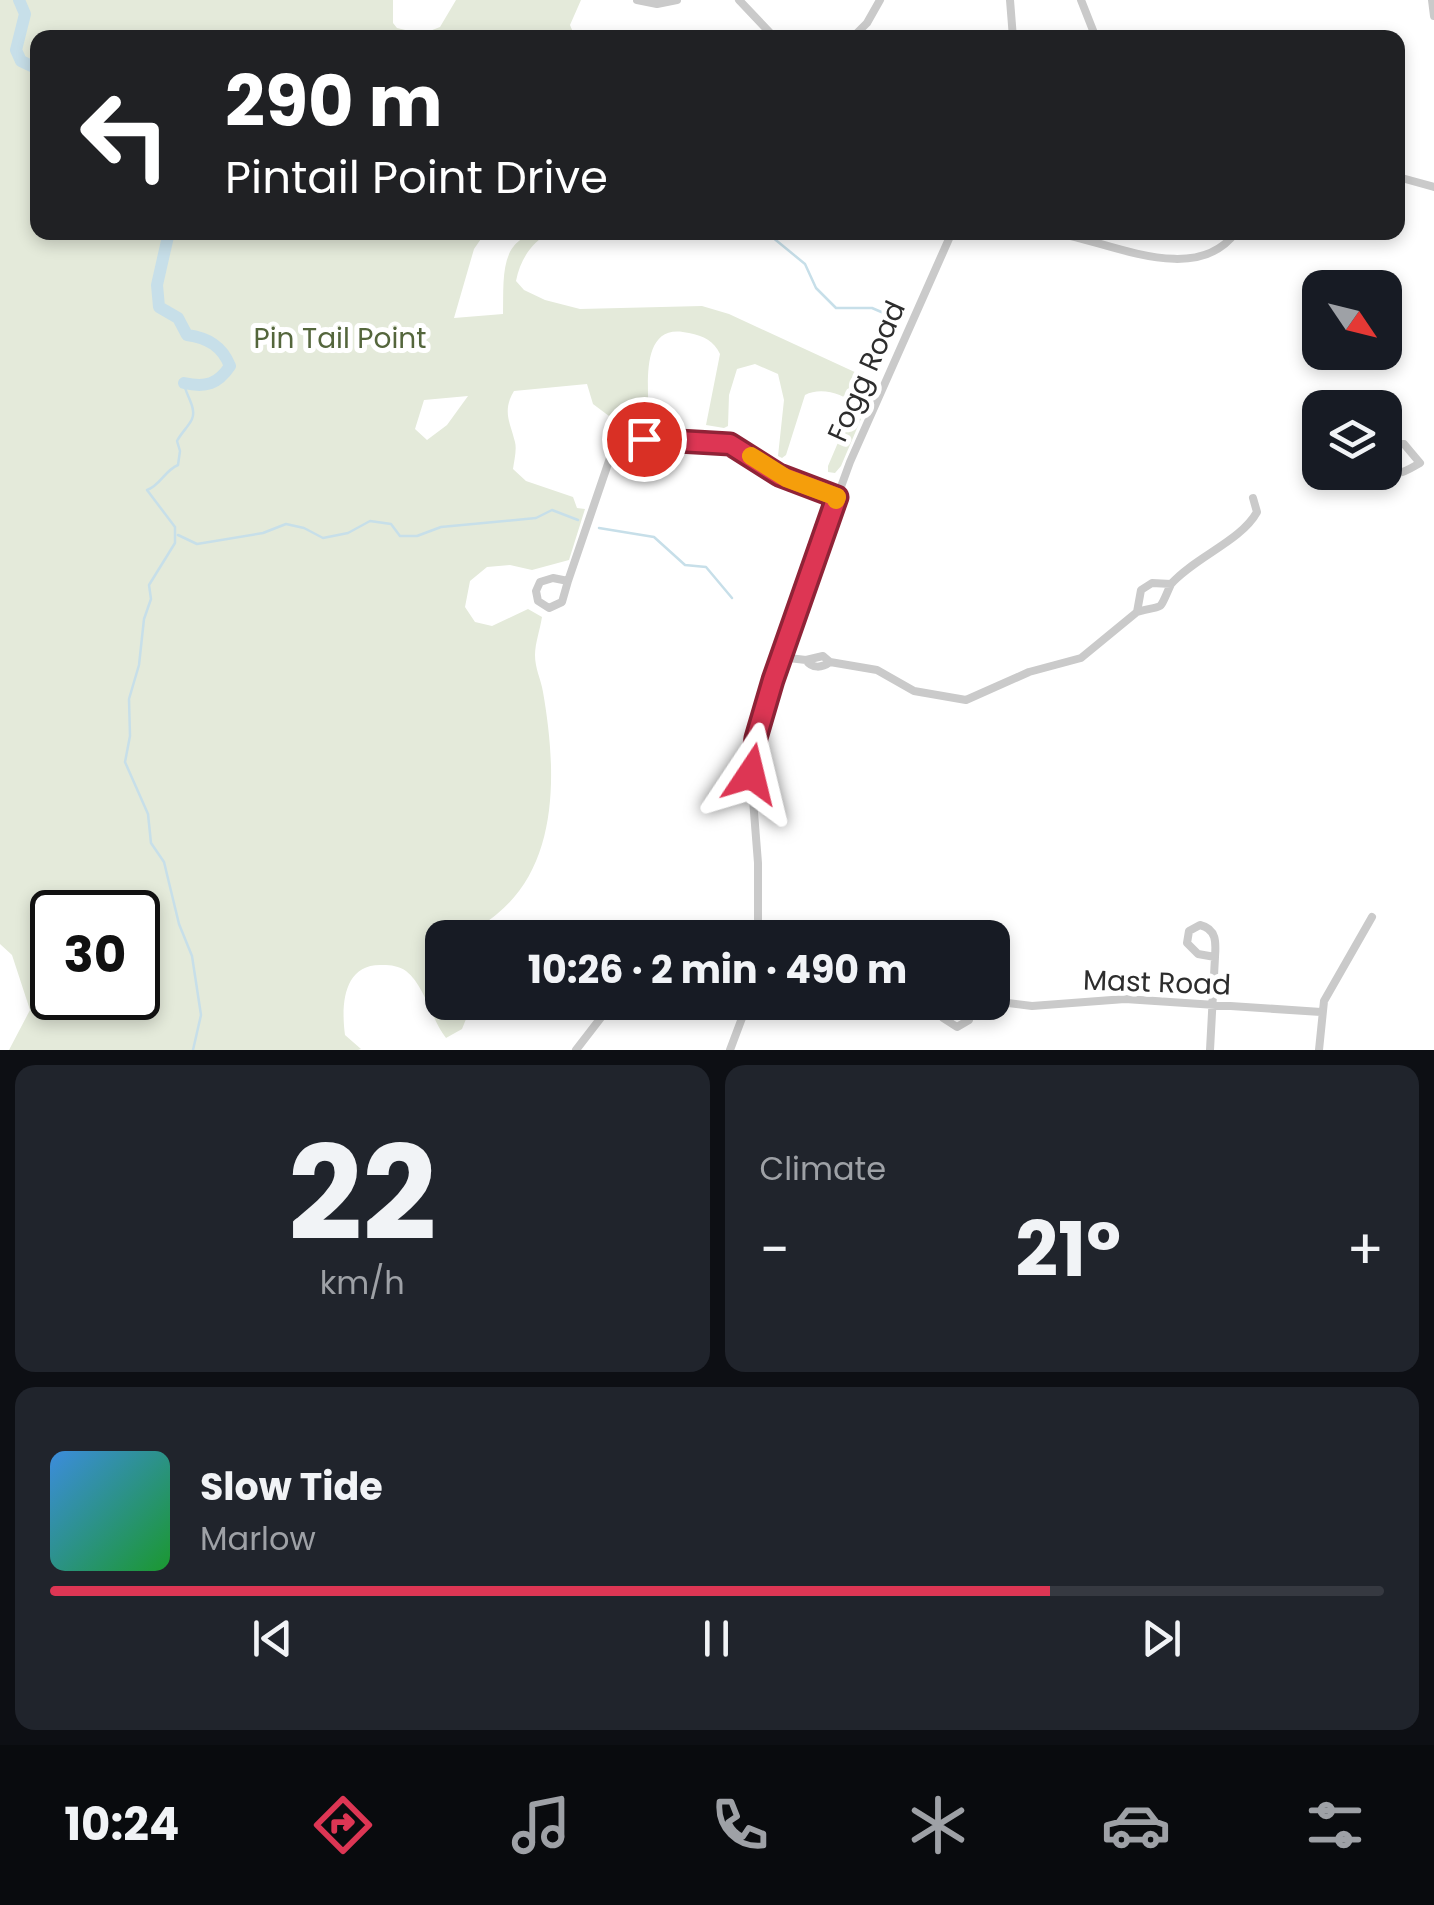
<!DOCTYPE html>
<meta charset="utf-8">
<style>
:root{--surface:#171b24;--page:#20242c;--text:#f1f3f6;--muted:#9ea1a6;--line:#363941;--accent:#dd3654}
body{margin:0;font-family:Poppins,sans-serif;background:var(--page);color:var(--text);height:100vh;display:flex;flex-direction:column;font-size:38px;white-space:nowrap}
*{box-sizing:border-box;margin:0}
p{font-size:32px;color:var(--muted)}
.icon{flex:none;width:55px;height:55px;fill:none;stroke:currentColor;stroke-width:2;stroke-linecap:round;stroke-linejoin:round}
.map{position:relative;height:1050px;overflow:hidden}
.side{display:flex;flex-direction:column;gap:15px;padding:15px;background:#0d0f14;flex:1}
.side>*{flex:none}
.guide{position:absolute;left:30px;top:30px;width:1375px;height:210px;border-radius:20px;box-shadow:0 5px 15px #0003;background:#202124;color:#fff;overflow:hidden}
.needle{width:65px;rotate:125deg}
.buttons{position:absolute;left:1302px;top:270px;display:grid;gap:20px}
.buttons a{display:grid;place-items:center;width:100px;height:100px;border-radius:20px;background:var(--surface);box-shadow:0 5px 15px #0003;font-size:50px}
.speed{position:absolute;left:30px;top:890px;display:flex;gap:20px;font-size:50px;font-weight:700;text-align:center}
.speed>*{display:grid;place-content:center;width:130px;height:130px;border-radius:50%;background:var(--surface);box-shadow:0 5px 15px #0003;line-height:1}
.speed .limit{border:5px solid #111;border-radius:15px;background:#fff;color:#111}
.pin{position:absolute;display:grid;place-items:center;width:85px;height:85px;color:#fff;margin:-42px;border:5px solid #fff;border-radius:50%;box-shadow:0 2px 10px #0007}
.me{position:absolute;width:110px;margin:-55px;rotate:10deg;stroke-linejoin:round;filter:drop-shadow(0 0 8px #0008)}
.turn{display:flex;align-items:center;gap:35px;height:210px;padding:0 30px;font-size:45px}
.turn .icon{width:130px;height:130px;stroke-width:2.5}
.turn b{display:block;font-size:70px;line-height:85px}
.big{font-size:75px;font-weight:700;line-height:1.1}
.side .widget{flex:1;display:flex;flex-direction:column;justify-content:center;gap:15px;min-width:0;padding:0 35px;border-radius:20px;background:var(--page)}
.side .dial{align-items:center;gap:0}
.dial b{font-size:130px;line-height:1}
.song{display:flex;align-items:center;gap:30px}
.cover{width:120px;height:120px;border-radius:15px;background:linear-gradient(135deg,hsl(210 70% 55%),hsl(130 70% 35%))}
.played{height:10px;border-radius:5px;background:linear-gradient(90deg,var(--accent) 75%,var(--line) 75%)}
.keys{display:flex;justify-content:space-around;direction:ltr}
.heat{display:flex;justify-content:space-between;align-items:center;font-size:55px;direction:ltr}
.side .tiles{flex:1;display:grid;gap:15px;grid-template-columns:1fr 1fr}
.widget:last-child{grid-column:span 2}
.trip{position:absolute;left:425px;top:920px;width:585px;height:100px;border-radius:20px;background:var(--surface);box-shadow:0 5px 15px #0003;font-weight:700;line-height:100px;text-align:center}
.dock{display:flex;height:160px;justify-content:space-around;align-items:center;background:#090b0e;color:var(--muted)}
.dock .icon{width:70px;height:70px}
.dock .current{color:var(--accent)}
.dock b{font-size:45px;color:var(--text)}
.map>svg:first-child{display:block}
.green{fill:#e4eada;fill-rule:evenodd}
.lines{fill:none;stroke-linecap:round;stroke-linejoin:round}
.stream{stroke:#c7dfe9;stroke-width:2.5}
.river{stroke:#c7dfe9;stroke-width:12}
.minor{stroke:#cacaca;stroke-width:8}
.route-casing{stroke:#902337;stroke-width:25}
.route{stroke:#dd3654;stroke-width:18}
.slow{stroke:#f59e0b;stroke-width:18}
.labels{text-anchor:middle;stroke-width:10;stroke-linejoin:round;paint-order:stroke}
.park-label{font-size:28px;fill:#54663c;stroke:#fff}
.street-label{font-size:28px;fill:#2d2d2d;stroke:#fff}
</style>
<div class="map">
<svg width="1434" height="1050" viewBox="0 0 1434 1050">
<rect width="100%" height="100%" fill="#fff"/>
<path class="green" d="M0,0H393V23L397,28L422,34L440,27L456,0H581L570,25L575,37L38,38V232L485,233L474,249L454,318L503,314C504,276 498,232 549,233C531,243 520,260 516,281L524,290L545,300L580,309L702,306L729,314L872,380L875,386L841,466L835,473L828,472V466L854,405C844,393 820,387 805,395L786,455L782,458L778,456L784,400L778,374L755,364L737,369L729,395L728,426L724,428L706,425L720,354C714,341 704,336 689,333C637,320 650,390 648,416L621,425L593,404L587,384L514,391C502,411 510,422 515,442C517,450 514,461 513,469L526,481L573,497L577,508L585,509L569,560L532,570L510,565L487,567L470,581L465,607L475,622L492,626L528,609L542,617C540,630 535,643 535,655C535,669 541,679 543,692C556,766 561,862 497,914C481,927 464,938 442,938V1002L463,1003L466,1019L462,1029L446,1038C431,1019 425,986 406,971C399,966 391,965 383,965C343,963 341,1005 345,1035L361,1049L358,1050H9L30,1010L12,955L0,944ZM468,396L447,425L427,440L415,429L424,400ZM52,912H138V998H52Z"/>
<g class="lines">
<path class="stream" d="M766,232L805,264L816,288L836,308H872L900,320
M184,383C185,394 197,408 192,419C189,426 181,433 177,441L180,451L178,465C164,471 160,486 147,490L175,527V543L149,585L151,599L144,619L139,665L129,699L130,736L125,762L148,814L151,843L164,862L179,924L192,956L201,1015L193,1050
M599,528L654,537L685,565L706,567L732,598
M178,535L197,544L263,533L286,524L304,528L323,538L348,533L370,521L391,524L400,536H417L441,527L536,518L552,510L578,520"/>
<path class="river" d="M19,0L25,14L16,50L21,61L38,69
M169,232L157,285L159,307L178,318L187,335C208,338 222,346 230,366C218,384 206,388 184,383"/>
<path class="minor" d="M637,0L657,4L677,0
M739,0L775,38
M1010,0L1013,38
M1081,0L1096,38
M1432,0L1434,16
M852,38L867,23L880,0
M1398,177L1434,187
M1055,232L1071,236L1072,232
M1071,236C1122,248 1199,283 1236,232
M1385,451L1394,444H1404L1420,463C1407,470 1396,480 1385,465
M553,578L568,581L562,602L549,608L538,601L536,591L540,582Z
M568,581L611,455L622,444L635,440L725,443L743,450L779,475L837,497
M1152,583L1171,584C1157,615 1166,603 1137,612L1141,590Z
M1171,584C1195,557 1241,541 1257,512L1253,498
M780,657L806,660
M830,662C822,668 812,669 806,660L823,656L830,662L877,670L914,691L966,700L1029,672L1081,658L1137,612
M1200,925C1217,929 1216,943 1215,957L1198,954L1187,943L1189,931Z
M758,938V863L751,774L762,715L798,605L850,462L952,232
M992,1001L1032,1006L1125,999L1321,1012
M945,1002L943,1018L957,1027L969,1020L975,1002
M576,1050L613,1002
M730,1050L748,1002
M1210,1050L1215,957
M1319,1050L1324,1001L1372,917"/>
</g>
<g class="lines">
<defs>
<path id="route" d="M644,439L730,444L779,475L837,497L773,680L756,738L751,774"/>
</defs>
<use href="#route" class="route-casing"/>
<use href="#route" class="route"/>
<path class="slow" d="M751,456L786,478L837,497L836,500"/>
</g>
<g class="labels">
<g class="park-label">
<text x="340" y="348">Pin Tail Point</text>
</g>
<g class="street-label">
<text transform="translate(866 371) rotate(-66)" y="10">Fogg Road</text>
<text transform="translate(1157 982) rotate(2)" y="10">Mast Road</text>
</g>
</g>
</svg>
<div class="buttons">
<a><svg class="needle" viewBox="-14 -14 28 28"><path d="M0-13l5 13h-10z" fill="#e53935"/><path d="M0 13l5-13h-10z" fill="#9ea1a6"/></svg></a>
<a><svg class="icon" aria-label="layers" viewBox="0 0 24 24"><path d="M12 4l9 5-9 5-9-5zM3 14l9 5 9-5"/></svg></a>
</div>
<div class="speed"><div class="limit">30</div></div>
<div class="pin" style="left:644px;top:439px;background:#d93025"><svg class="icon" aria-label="arrive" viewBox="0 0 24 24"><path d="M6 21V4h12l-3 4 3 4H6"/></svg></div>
<svg class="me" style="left:751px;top:774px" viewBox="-20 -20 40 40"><path d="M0-17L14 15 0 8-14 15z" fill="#dd3654" stroke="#fff" stroke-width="4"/></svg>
<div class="trip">10:26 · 2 min · 490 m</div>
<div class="guide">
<div class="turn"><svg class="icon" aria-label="left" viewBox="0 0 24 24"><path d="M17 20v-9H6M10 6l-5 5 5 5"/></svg><div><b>290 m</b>Pintail Point Drive</div></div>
</div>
</div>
<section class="side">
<div class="tiles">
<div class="widget dial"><b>22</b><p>km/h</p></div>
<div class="widget"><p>Climate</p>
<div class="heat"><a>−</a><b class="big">21°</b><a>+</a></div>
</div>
<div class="widget">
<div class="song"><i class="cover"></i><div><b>Slow Tide</b><p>Marlow</p></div></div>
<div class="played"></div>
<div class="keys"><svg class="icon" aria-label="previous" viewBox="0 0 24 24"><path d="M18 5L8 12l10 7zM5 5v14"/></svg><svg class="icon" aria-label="pause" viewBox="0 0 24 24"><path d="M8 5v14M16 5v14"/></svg><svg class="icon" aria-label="next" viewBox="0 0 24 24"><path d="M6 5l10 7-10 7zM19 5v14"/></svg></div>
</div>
</div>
</section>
<nav class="dock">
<b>10:24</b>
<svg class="icon current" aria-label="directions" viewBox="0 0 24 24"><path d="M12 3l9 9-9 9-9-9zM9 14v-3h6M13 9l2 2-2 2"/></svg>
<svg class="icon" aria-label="music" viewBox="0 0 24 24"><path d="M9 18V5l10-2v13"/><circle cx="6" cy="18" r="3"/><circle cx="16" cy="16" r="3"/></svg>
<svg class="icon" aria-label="phone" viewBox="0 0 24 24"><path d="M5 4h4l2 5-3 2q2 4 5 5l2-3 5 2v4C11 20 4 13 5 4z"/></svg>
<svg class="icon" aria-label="climate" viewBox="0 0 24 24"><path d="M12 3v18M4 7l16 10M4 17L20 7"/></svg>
<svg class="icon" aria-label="car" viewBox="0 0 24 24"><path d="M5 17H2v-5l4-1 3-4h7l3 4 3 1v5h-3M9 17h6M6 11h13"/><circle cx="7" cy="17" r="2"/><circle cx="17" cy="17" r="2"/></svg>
<svg class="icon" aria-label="filters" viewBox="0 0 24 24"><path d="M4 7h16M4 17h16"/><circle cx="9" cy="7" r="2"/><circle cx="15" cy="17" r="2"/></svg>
</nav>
